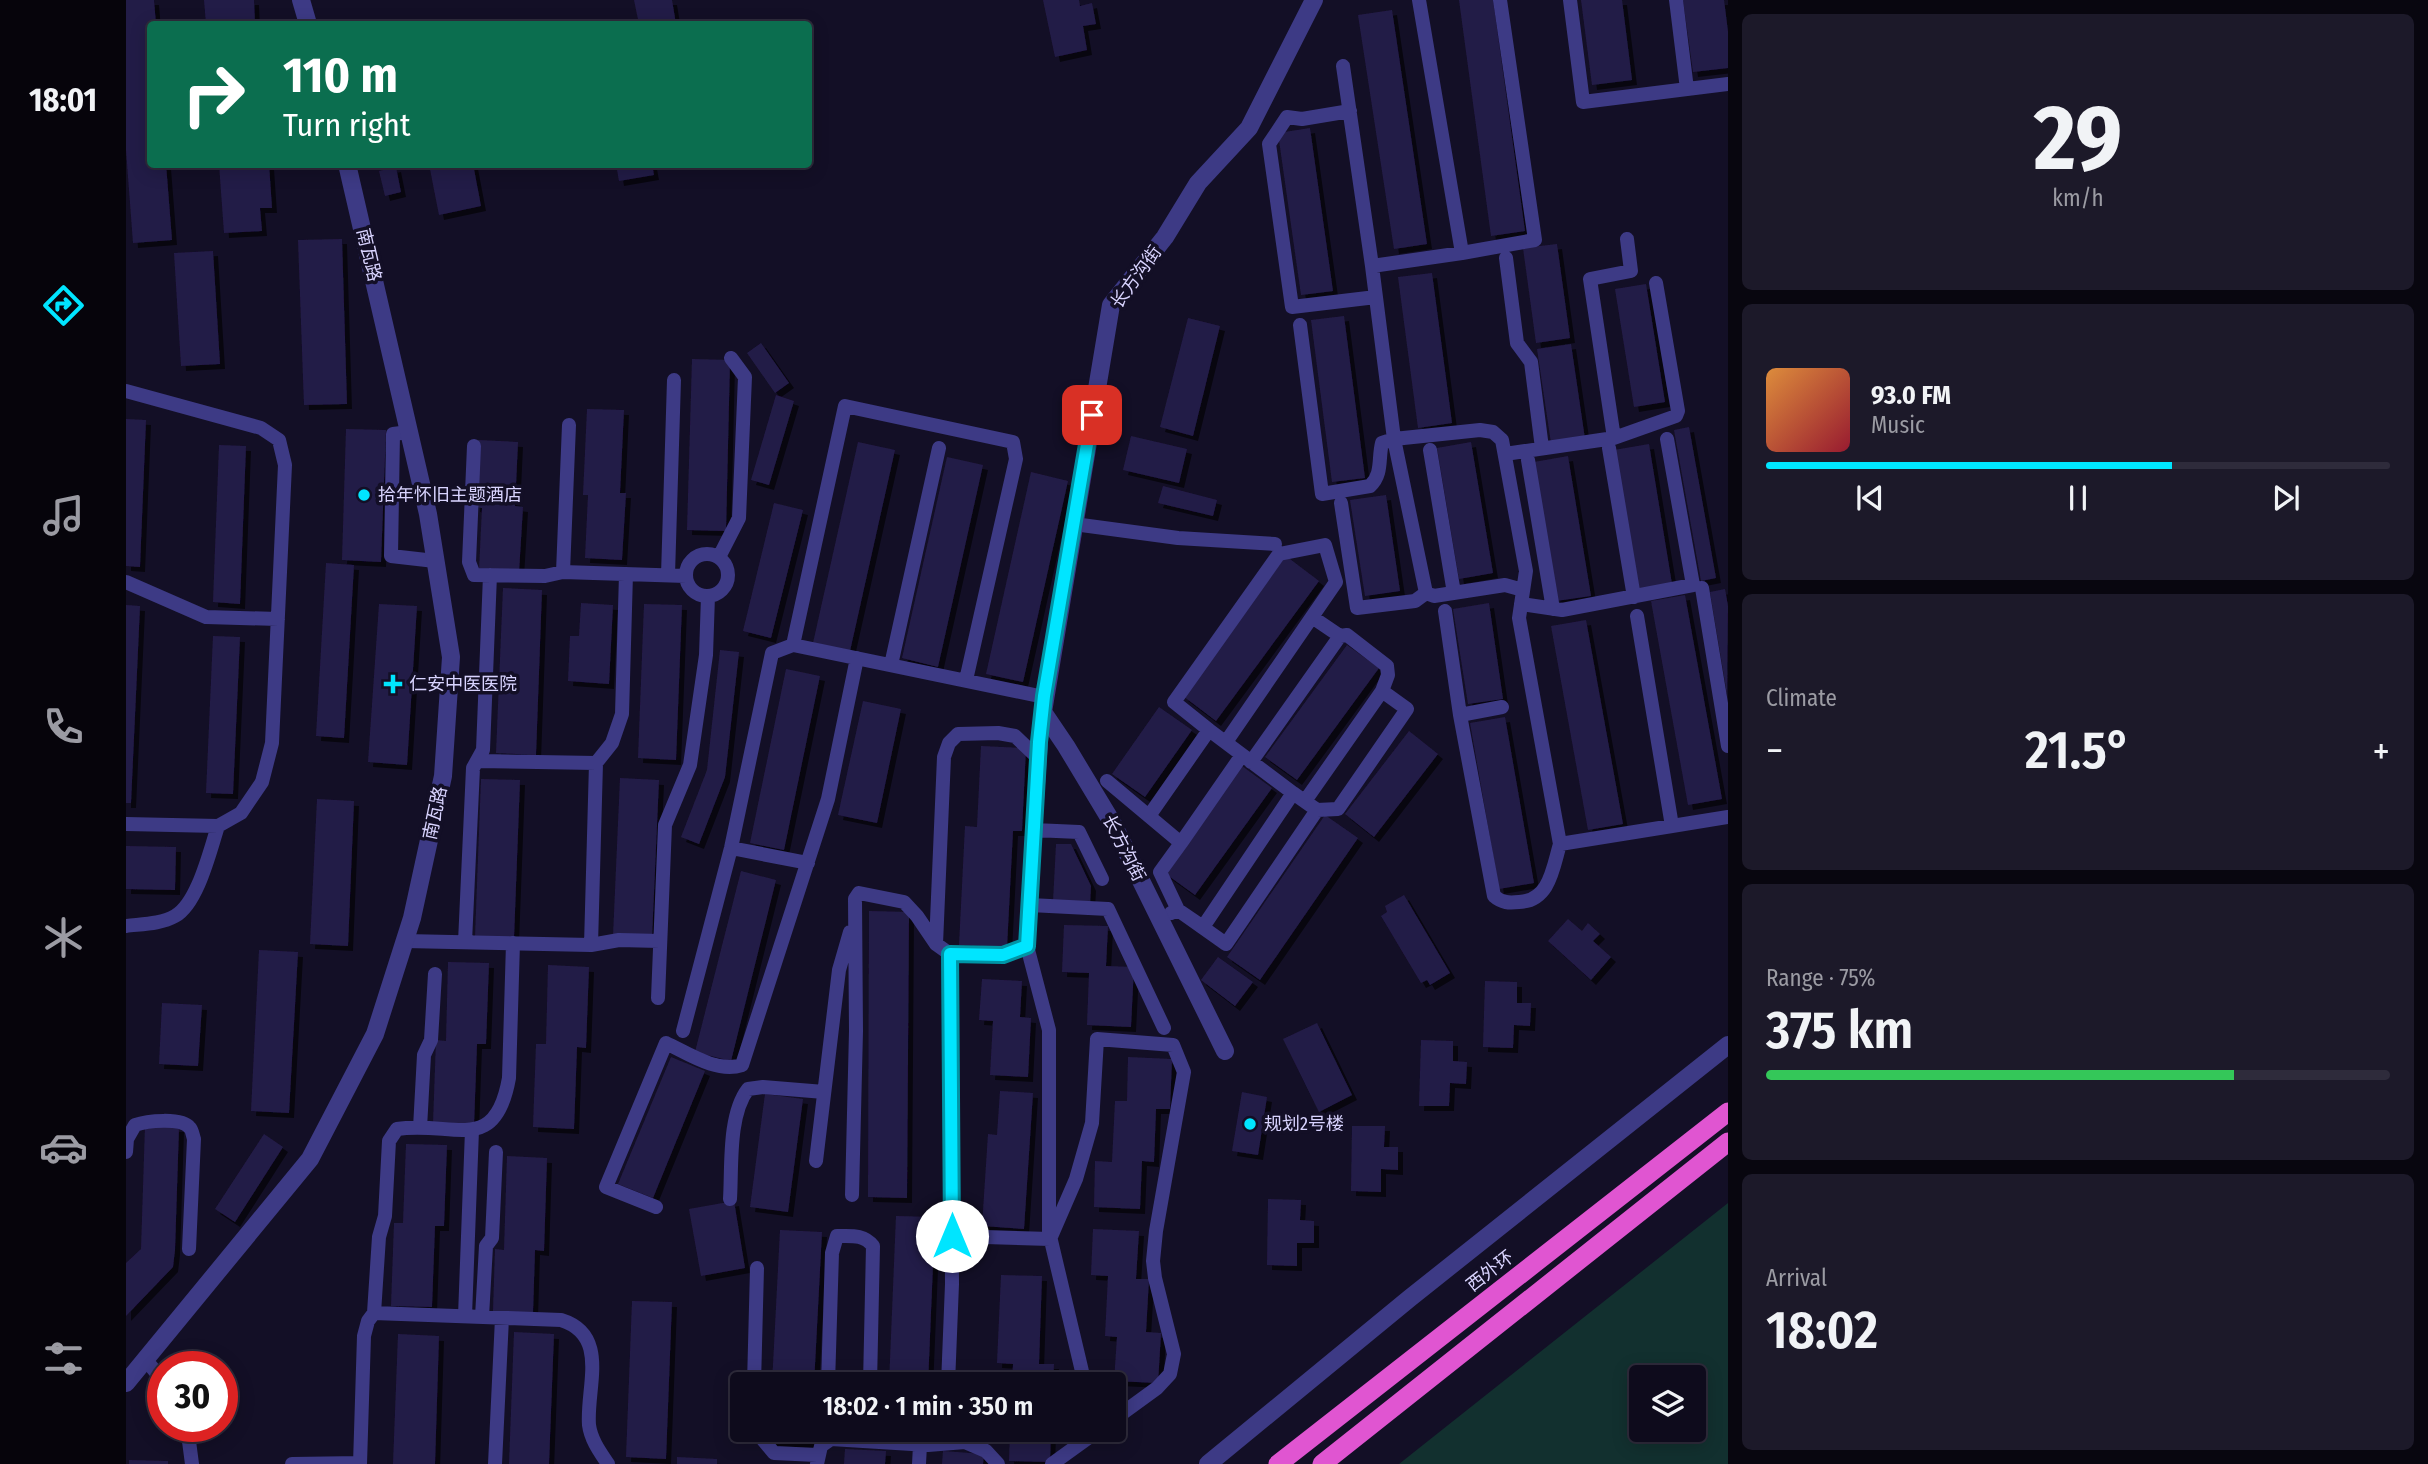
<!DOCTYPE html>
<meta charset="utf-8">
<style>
:root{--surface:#0e0b1c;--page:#1c1929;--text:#f1f3f6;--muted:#9b9ba3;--line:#2e2b3b;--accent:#00e5ff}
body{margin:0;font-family:"Fira Sans Condensed","Noto Sans SC",sans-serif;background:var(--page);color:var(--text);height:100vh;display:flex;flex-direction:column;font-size:26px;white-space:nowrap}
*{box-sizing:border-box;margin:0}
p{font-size:23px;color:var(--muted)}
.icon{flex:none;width:38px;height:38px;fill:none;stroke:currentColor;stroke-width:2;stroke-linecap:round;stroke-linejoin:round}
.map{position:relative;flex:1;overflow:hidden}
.drawer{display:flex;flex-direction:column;gap:14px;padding:14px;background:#08060f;width:700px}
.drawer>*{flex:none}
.banner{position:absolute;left:21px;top:21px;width:665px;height:147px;border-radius:7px;box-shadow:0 4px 18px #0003,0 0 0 2px var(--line);background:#0b6e4f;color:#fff;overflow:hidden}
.controls{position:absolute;left:1503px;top:1365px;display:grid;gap:14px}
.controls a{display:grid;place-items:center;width:77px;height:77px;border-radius:7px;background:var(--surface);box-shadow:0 4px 18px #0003,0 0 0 2px var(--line);font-size:35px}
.speed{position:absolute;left:21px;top:1351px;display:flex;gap:14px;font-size:35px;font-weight:700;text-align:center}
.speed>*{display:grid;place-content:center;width:91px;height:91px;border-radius:50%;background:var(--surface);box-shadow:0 4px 18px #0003,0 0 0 2px var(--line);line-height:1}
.speed .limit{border:10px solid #d22;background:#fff;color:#111}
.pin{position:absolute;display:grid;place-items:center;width:60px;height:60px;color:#fff;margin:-30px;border-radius:14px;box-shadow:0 4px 10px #0006}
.me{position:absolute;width:77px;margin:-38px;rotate:0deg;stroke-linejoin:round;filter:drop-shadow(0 0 5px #0008)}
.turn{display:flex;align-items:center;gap:24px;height:147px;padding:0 21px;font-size:32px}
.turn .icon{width:91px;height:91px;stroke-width:2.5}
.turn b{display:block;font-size:49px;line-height:60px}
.big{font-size:52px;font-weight:600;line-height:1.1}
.drawer .card{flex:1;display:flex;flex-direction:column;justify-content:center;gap:10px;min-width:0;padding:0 24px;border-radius:10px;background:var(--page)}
.drawer .dial{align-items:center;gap:0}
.dial b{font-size:91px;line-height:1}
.song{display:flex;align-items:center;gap:21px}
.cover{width:84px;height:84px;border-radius:10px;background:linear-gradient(135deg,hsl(30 70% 55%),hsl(350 70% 35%))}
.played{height:7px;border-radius:4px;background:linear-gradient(90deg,var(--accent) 65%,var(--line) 65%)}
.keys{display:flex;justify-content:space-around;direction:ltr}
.heat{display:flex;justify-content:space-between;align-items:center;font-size:38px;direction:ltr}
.charge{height:10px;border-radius:5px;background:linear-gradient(90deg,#34c759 75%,var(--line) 0)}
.trip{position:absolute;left:604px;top:1372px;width:396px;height:70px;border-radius:7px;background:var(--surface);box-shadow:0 4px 18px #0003,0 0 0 2px var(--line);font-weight:600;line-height:70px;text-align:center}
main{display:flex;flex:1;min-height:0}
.tab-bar{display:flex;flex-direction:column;width:126px;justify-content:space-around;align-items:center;background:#06040b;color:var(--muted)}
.tab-bar .icon{width:49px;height:49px}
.tab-bar .current{color:var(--accent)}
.tab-bar b{font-size:32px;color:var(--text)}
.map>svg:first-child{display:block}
.green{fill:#12302f;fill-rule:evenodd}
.building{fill:#241b47;filter:url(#shadow)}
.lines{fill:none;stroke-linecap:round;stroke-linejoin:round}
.minor{stroke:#3d3a85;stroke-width:14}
.tertiary{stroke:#3d3a85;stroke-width:18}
.trunk{stroke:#e055d1;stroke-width:19}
.route-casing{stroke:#0095a6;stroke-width:18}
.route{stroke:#00e5ff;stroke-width:12}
.poi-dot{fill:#00e5ff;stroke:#130f26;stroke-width:2.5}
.labels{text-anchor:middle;stroke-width:7;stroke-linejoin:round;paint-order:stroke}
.street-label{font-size:18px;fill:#d9d4ff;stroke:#130f26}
.poi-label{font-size:18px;fill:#d9d4ff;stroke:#130f26;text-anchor:start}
</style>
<main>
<nav class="tab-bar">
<b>18:01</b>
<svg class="icon current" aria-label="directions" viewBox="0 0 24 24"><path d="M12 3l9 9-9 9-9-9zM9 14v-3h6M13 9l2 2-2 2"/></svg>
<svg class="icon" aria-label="music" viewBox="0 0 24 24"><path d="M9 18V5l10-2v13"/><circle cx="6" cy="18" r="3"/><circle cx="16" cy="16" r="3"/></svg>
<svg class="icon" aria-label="phone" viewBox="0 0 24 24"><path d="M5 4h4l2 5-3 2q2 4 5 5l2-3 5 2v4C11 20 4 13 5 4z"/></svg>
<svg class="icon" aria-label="climate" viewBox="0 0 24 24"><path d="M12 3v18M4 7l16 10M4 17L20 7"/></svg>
<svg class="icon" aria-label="car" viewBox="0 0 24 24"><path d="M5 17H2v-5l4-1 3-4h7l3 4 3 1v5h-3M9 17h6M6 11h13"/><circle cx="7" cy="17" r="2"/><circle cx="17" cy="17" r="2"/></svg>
<svg class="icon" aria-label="filters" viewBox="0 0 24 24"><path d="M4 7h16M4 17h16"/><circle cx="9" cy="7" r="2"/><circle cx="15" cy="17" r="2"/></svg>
</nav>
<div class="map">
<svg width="1602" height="1464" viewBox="0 0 1602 1464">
<defs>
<filter id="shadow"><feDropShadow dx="5" dy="5" stdDeviation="0" flood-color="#0009"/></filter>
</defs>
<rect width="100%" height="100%" fill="#130f26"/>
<path class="green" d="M1602,1203V1464H1273ZM1516,1377H1568V1430H1516Z"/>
<path class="building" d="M0,0H28L30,24H24V164H40L46,240L7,243L0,150Z
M78,0H128L129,24H80Z
M508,0H546L550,24H513Z
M917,0H953L954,6L966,3L970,24L957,26L961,50L929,57Z
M1333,0H1367L1399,231L1365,236Z
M1455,0H1496L1506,80L1466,85Z
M1557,0H1598L1602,32V68L1567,72Z
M1266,10L1301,244L1268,249L1232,15Z
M1184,128L1207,291L1175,295L1152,133Z
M93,164H143L146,208H134L136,231L98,233Z
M303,164H347L355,206L313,215Z
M490,164H526L528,175L493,181Z
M270,167L275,192L259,196L253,171Z
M216,239L221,404L178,405L172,240Z
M1431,244L1444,338L1410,343L1397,248Z
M87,251L94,364L55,366L48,253Z
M1306,273L1326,423L1292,428L1272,277Z
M1520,284L1539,402L1508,407L1489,289Z
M1218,316L1239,478L1206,482L1185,320Z
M1062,318L1094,326L1067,436L1034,427Z
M635,343L663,383L649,393L621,353Z
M1445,344L1459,439L1425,443L1411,349Z
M566,359L604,360L600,531L561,530Z
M650,395L668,401L643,485L625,480Z
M461,409L498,410L494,493H500L496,560L459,558L462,495H457Z
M0,419L20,420L14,567L0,566Z
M1563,427L1590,578L1575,581L1548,430Z
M220,429L260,430L255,562L216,560Z
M1005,436L1061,449L1053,483L997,470Z
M352,440L392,442L389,506L397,507L393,572L353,570L356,508L349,507Z
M732,442L769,450L724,651L687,643Z
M1345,442L1367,573L1333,579L1311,448Z
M1523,444L1546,584L1511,589L1488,450Z
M93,445L120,446L114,604L87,602Z
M1442,456L1465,596L1430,601L1408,462Z
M821,457L857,465L812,667L776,658Z
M905,472L942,481L897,682L860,674Z
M1037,486L1091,500L1087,516L1032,503Z
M1260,495L1274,591L1239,596L1224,500Z
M648,503L677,510L645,638L617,631Z
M1160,556L1193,581L1090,721L1057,696Z
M200,563L228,565L218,738L190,736Z
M377,588L416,590L410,755L370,753Z
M1599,589L1602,606L1601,694L1584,592Z
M1559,595L1596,799L1562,805L1525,601Z
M455,603L487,605L483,684L442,681L444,636H453Z
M1363,603L1377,699L1342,704L1327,609Z
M253,604L291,606L281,765L242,762Z
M518,604L556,605L550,760L512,758Z
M0,605L14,606L5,803H0Z
M1460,620L1497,824L1462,830L1425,626Z
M87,636L114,637L107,794L80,793Z
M1221,645L1253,668L1171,780L1139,757Z
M594,650L613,652L599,777L573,844L555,837L581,770Z
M660,669L694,676L658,850L624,843Z
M737,701L775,709L751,823L712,815Z
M1033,707L1066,730L1019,797L986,774Z
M1379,717L1408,883L1373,889L1344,723Z
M1283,731L1312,754L1248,837L1219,814Z
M855,746L900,748L896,831H887L881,947L833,945L839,826L851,827Z
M1116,766L1146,788L1069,895L1040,874Z
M494,778L533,780L526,938L487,936Z
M355,779L394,780L388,938L349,937Z
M191,799L228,801L222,946L184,944Z
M1199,815L1232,838L1134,980L1101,957Z
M930,844H945L965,886L964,904L927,902Z
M0,846L50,847L49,890L0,889Z
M615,871L650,880L605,1061L569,1052Z
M1278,895L1324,973L1304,985L1301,980L1295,983L1255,916L1261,912L1259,906Z
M743,911L783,912L781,1198L742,1197Z
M1442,919L1456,931L1462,923L1474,934L1467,941L1485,957L1465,980L1422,941Z
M938,925L982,926L980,966L1008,967L1005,1027L961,1025L963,973L936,972Z
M133,950L172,952L163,1113L125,1111Z
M1092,957L1127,982L1109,1006L1075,980Z
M322,962L363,963L360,1044H351L348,1125L307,1124L310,1040L320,1041Z
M422,965L463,967L460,1048L451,1047L448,1129L407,1127L410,1044H420Z
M856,979L896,981L894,1017L905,1018L902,1077L864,1075L867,1021L853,1020Z
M1359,981L1391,982V1003H1405L1404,1026L1388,1025L1387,1048L1357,1047Z
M36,1003L76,1005L72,1066L33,1064Z
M1191,1023L1226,1095L1193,1112L1157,1039Z
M1295,1040L1327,1041V1061L1341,1062L1340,1084L1324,1083L1323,1106H1293Z
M545,1057L579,1071L527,1198L492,1184Z
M1002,1057L1046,1059L1044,1109H1030L1028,1162L1016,1161L1014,1209L968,1207L969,1161L986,1162L989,1101H1001Z
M874,1091L907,1093L898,1229L856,1226L862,1134L871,1135Z
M1116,1092L1141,1097L1132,1155L1106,1151Z
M639,1094L677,1099L662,1212L624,1207Z
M19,1126L53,1127L49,1250L47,1267L0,1316V1263L15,1249Z
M1226,1126H1259L1258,1147H1272V1170L1255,1169V1192L1225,1191Z
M138,1134L157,1147L109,1222L89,1209Z
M280,1144L321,1145L318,1226H309L306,1307L265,1306L268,1223H277Z
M381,1156L421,1158L418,1251L409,1250L407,1313L367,1311L369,1249L378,1250Z
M1142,1199L1175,1200L1174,1220L1188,1221V1243H1171V1266L1141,1265Z
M608,1201L619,1268L575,1276L563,1209Z
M770,1216L809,1217L802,1384H763Z
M967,1229L1013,1231L1010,1279H1023L1020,1332L1035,1333L1032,1383L988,1381L991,1337L979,1336L982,1276L965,1275Z
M654,1230L696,1232L688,1384H646Z
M875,1275L916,1276L913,1364H928L927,1384H886L887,1364L871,1363Z
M506,1301L546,1302L540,1459L500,1457Z
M388,1332L428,1334L423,1464H383Z
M272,1334L313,1336L309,1464H267Z
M644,1430H686L685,1443L644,1441Z
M884,1430H925L924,1462L883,1461Z
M719,1449L760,1451L759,1464H718Z
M817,1451L858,1454L857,1464H816Z
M551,1457L591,1459V1464H551Z
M3,1460L42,1461V1464H3Z"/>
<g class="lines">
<path class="minor" d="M1293,0L1336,253L1246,266L1268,439L1354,430L1367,432L1376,440L1400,571L1393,618L1434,844L1546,826L1511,616
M1444,0L1457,102L1602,84
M1550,0L1561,89
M1217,66L1246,266
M1224,111L1176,119L1161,117L1143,144L1166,307L1250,297
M1336,253L1409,240L1374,0
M1380,258L1391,343L1405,362L1416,448
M1174,325L1196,494L1244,486C1257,474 1252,458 1256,443L1268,439L1300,593L1308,596L1379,585L1397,590
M0,391L135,428L153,440L159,465L146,743L136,782L115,813L92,826L0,824
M283,432L267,434L265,556L309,561
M1488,438L1550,416L1552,411L1530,283
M348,446L343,562L348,575L419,576L437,572L560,576
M1483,448L1508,597
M1304,450L1328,593
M1379,454L1488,438L1464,279L1505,271L1501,239
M1402,460L1427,609
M1215,503L1231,608L1289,601L1300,593
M948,524L1052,538L1149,544
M560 575a21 21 0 1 1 42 0a21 21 0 1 1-42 0Z
M593,557L613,518L619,377L605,358
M437,572L443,425
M542,575L548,380
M0,582L80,617L152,619
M1576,588L1602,746
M1395,604L1436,610L1567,585L1541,439
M1319,611L1334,715L1368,896C1376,903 1383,903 1393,902C1424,901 1427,867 1434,844
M1214,636L1221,635L1261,666L1262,675L1256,691
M765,665L813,448
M840,680L890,459L887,442L719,406L667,645L918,697
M917,712L901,946L923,1030V1232L959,1384
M1334,715L1376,707
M1083,730L1048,702L1153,554L1199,545L1210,582L1100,742
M351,761L470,763
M1125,762L1214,636L1186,617
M981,781L1055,843L1034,872L1052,910L1045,913
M1167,793L1191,810L1100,944L1052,910L1077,927Z
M1179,801L1256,691L1281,709L1212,809L1191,810
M1023,816L1083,730L1167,793
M1546,826L1602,817
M908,830L953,832L976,879
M1055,843L1116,755
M605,848L682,863
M904,905L982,909L1038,1028
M0,926C16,924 35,924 49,916C72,903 84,850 92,826
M279,941L465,945L493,940L534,941
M339,942L347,768L357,750L364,575
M810,944L818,757L823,743L832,734L872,733L889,736L912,758
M465,945L470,763L486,743L496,714L500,574
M532,998L539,825L564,765L580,655L582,596
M557,1031L605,848L646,653L667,645
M294,1128L298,1055L305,1040L309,974
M0,1152L1,1139L9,1125C20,1121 56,1117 64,1128C66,1130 67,1136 68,1139L63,1249
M690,1161L713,970L724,932
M726,1195L730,1031L729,899L733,893L778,902L791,916L810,944L824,954L877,955L901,946
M604,1199C606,1167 602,1115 622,1089L637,1087L698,1092
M530,1207L480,1187L540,1043C563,1054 591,1073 616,1065L702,799L731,658
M826,1236L924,1239L950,1179L966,1123L971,1039L1047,1045L1058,1072L1030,1231L1027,1261L1029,1278L1048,1354L1044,1374L1031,1388L987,1420
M248,1313L435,1320C484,1335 460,1388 463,1425C465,1440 474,1452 482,1464
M339,1316L346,1130
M356,1317L360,1246L366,1238L370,1152
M20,1360L37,1381
M628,1384L631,1268
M702,1384L706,1253L711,1236C725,1236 738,1234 747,1246L744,1384
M822,1384L826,1284L824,954
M61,1426L66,1464
M632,1430L633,1435L648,1453L691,1455
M166,1464L234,1463
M234,1464L238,1336L242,1321L248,1313L253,1237L259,1216L263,1141L271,1129C327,1120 369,1157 383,1078L387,943
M369,1464L376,1318
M691,1464L695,1446L705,1439L802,1445L839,1442L860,1451L872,1464
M793,1464L794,1445
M926,1464L973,1430"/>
<path class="tertiary" d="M175,0L182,24
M1099,1051L987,824L940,746L917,712L985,305L1039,237L1072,183L1123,128L1188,0
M0,1383L184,1159L249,1034L286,918L317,776L325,657L302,514L221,164
M1082,1464L1284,1298L1602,1045"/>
<path class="trunk" d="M1152,1464L1602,1112
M1196,1464L1602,1142"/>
</g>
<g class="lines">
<defs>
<path id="route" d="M826,1236L824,954L877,955L901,946L913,742L918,696L966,415"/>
</defs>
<use href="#route" class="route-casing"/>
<use href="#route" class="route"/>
</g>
<g class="poi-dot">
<circle cx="238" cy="495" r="7"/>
<path d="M263.5 673.5h7v7h7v7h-7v7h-7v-7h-7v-7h7z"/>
<circle cx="1124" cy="1124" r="7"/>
</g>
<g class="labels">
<g class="street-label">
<text transform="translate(243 255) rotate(77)" y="6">南瓦路</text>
<text transform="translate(1010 277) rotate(-54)" y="6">长方沟街</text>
<text transform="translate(309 813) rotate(-78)" y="6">南瓦路</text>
<text transform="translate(998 848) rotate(63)" y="6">长方沟街</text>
<text transform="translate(1364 1271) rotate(-38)" y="6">西外环</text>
</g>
<g class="poi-label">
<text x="252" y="501">拾年怀旧主题酒店</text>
<text x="283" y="690">仁安中医医院</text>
<text x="1138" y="1130">规划2号楼</text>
</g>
</g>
</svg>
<div class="controls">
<a><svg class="icon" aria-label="layers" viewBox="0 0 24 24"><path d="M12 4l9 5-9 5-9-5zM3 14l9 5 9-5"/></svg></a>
</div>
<div class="speed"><div class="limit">30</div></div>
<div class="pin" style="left:966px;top:415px;background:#d93025"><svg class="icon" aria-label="arrive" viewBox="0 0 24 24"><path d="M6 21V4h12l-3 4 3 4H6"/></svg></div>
<svg class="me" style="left:826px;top:1236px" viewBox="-20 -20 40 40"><circle r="19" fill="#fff"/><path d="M0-13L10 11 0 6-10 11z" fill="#00e5ff"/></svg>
<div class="trip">18:02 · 1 min · 350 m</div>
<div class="banner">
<div class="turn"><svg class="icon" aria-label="right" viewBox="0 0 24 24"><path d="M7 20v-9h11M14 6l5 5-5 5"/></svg><div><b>110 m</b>Turn right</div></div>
</div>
</div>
<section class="drawer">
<div class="card dial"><b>29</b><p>km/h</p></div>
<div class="card">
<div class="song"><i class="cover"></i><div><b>93.0 FM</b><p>Music</p></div></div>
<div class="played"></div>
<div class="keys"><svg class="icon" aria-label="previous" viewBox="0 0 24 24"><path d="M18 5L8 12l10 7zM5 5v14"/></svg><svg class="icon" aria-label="pause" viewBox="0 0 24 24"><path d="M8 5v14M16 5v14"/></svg><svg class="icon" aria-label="next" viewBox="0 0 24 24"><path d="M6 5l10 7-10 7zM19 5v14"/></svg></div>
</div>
<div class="card"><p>Climate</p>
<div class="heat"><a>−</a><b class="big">21.5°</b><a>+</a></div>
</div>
<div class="card"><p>Range · 75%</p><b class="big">375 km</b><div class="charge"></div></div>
<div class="card"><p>Arrival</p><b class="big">18:02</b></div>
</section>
</main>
